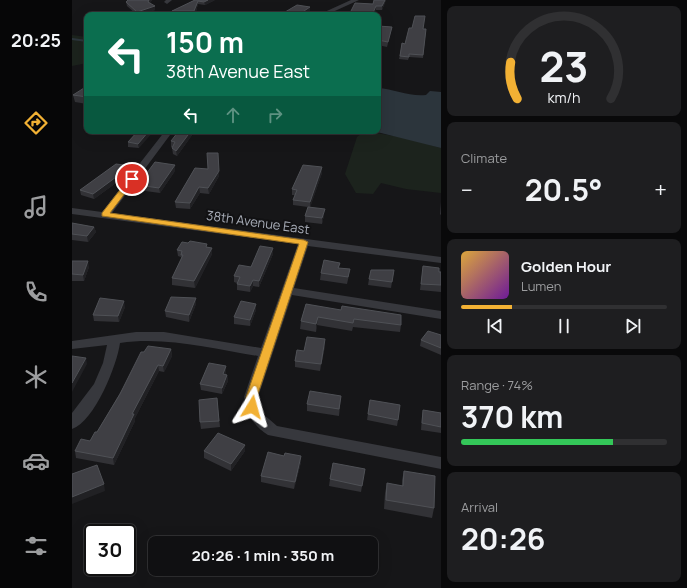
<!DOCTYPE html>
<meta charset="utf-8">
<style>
:root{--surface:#101012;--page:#1e1e20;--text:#f1f3f6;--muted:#9c9d9f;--line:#303032;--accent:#f2b134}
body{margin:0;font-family:Manrope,sans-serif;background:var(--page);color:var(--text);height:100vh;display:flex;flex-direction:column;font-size:15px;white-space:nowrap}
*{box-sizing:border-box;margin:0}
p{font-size:13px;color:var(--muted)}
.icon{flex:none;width:22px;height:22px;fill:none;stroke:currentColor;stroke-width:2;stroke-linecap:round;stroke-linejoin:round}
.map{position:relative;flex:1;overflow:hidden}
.details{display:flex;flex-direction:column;gap:6px;padding:6px;background:#09090a;width:246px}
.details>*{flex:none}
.top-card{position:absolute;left:12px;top:12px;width:297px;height:122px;border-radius:8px;box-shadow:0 4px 16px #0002,0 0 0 1px var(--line);background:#0b6e4f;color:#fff;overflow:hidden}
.speed{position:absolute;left:12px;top:524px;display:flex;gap:8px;font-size:20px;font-weight:700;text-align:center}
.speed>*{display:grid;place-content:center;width:52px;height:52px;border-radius:50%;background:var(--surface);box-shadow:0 4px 16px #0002,0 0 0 1px var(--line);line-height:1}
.speed .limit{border:2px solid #111;border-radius:6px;background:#fff;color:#111}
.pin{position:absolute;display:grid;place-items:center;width:34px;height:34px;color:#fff;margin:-17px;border:2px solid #fff;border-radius:50%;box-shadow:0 1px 4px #0007}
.me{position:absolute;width:44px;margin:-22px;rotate:8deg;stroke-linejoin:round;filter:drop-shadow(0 0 3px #0008)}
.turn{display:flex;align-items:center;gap:14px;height:84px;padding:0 16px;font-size:18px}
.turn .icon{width:52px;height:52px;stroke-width:2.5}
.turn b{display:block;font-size:28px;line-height:34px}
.lanes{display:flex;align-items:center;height:38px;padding:0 16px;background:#0003;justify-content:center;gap:20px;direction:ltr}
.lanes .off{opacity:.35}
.big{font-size:30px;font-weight:700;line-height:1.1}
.details .widget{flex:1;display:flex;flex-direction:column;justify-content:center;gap:6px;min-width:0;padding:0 14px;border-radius:8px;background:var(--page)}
.details .dial{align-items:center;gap:0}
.dial svg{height:104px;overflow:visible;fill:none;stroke:var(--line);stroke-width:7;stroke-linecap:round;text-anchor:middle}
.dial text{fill:var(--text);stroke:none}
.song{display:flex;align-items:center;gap:12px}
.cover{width:48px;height:48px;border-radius:6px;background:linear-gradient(135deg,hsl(40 70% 55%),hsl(280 70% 35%))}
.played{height:4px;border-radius:2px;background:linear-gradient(90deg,var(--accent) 25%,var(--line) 25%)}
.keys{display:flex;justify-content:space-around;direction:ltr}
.heat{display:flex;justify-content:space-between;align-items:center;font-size:22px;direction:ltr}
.charge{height:6px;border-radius:3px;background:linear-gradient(90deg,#34c759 74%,var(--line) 0)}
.trip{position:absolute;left:76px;top:536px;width:230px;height:40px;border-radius:8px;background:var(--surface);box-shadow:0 4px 16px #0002,0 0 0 1px var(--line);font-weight:700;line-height:40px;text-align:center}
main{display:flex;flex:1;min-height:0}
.tab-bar{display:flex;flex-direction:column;width:72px;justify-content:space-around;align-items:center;background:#060607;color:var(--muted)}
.tab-bar .icon{width:28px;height:28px}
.tab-bar .on{color:var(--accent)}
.tab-bar b{font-size:18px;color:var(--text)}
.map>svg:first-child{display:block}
.green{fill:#1c231d}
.water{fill:#2c353c}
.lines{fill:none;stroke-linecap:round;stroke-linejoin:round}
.stream{stroke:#2c353c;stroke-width:2}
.minor{fill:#37383d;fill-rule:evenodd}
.wall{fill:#323236}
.shaded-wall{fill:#212124}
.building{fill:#3f3f44;stroke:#4f5156}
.route{fill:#f2b134;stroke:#9d7322}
.labels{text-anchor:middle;stroke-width:4;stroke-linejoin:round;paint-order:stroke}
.street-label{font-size:13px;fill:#a8adb8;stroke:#111113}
</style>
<main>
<nav class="tab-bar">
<b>20:25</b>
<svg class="icon on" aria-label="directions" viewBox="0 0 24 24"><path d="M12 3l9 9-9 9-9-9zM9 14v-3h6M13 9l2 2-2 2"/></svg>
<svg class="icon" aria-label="music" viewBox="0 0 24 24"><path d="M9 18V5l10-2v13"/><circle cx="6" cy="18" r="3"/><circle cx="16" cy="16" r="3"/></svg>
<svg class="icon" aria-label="phone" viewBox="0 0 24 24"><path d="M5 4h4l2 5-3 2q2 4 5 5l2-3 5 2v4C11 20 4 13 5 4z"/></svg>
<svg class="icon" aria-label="climate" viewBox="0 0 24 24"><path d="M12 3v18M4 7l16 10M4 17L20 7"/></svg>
<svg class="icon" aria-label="car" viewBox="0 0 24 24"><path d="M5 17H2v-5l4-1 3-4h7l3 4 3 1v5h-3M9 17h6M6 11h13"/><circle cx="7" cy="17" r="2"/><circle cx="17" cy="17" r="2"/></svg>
<svg class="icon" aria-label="filters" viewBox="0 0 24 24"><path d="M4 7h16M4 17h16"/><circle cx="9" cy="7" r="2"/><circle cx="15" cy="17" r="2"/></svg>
</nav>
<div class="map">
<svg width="369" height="588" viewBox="0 0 369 588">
<rect width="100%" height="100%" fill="#161618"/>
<path class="green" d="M0,35L15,37V63L0,66Z
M292,131C299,131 303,133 310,134C330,137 349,142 369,148V193L334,189L309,183L301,194L284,193L273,174L285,137Z"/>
<path class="water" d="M306,88C322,89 338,97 354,95L358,91L369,92V148L301,131H306Z"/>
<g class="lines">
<path class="stream" d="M0,39L15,41"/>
<path class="minor" d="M94,0H100L95,4L92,2Z
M279,0H287L254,15H246Z
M93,131H101L40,213L369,257V263L236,246L222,288L369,311V319L220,295L186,397L190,413L205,426L369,457V469L196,435C182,426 174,414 172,397L186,356C141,349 94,336 48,343C45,365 23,421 0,429V413L22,384L31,363L35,345L0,349V341L64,332H92L189,348L226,244L0,214V208L30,212Z"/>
</g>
<path class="wall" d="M56,0H80L78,3L83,10L67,15H65L55,6L54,2Z
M123,0H143L133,5L126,4L123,15H100V11Z
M314,0L310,10H304L301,4Z
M306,26L320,27L315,47L306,45Z
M351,29H354L351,58L337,57L336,60L327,59L330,43L333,44Z
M15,88V104L3,102L1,95Z
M66,131L67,148L56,147V142Z
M109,131H123L105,156L101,154L100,148L101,147H99V141Z
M59,166V172L22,199L9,195L8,190Z
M250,167V173L238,207L252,215L250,224L233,222V216L236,207L221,205V200L223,195H220V189Z
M123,168L147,176L137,194L128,193L118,209L104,208L103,202Z
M103,171L88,193L66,190V185Z
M369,202V215L368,214Z
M0,223L22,227L24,232L16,242L0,240Z
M136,247L140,254L123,288L100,285V278L109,260V257L106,256L105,250Z
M201,254L187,287L181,286L178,292L165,290V283L162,282V276Z
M0,261L17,267L12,281H0Z
M268,263L267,268L277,275L275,284L248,280L249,273Z
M351,266L369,272V292L348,290Z
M322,270L319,288L296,285L297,279Z
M124,304L117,322L94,317L93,311Z
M234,304L329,325L328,332L281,327L280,331L245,325L244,332L228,329L229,321Z
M53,307L47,322L22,321L21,315Z
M184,310L178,326L162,324V317Z
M369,335V355L348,346L349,340Z
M253,346L248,371L223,367V361L232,351Z
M99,349L100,356L92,372L87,371L63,418V421L42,465L4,458L3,451L18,441L25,432L72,352Z
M154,366V373L153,374L155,375L156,381L150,394L129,390L128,384Z
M269,396L267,416L235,411V404Z
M145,398L148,427L129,429L128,422Z
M298,400L326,420L325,426L295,420Z
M351,410L369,413V433L349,430L350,416Z
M173,445V451L159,471L132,458V451Z
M212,456H229V462L222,489L189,482V476Z
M293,469L289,492L257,486L258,479Z
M332,471L362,508L360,518L312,509L313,493L315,483L330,486V480Z"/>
<path class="shaded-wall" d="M77,0H80L76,6V2Z
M136,0H143L133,5L132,2Z
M313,0H314L310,10V6Z
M126,1V4L123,15L122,11Z
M83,6V10L66,15L65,12Z
M304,6V10L301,15H300Z
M238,7V11L232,15H226Z
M77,131H82L67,148L66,144Z
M119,131H123L105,156L104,151Z
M103,165V171L88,193L87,188Z
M59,166V172L22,199L21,194Z
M250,167V173L238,208V202Z
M147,171V176L137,194L136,188Z
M127,187L128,193L118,209V203Z
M253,209L252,215L250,224V218Z
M22,227L24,232L16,242L15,236Z
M140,248V254L123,288L122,281Z
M201,248V254L187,287V281Z
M16,261L17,267L12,281L11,275Z
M181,280V286L178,292V286Z
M124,298V304L117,322V315Z
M52,301L53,307L47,322L46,316Z
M184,304V310L178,326V320Z
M246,317L245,325L244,332V324Z
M253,339V346L248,371L249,364Z
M99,349L100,356L92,372L91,366Z
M14,358L15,364L0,392V383Z
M86,365L87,371L63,418V421L42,465L41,458L60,414Z
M154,366V373L151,380V374Z
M155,375L156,381L150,394V388Z
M173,445V451L159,471V464Z
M229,456V462L222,489L223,482Z
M32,484L33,491L0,504V497Z"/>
<path class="building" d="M56,0H77L76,2L83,6L65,12L54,2Z
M123,0H136L132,2L126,1L122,11H100Z
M302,0H313L310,6H304L300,15H277L283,3L301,4Z
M225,5L238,7L226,15H208Z
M343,16H353L351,29H354L351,55L337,54V57L328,56L330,43L333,44L337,28H340Z
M306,26L320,27L316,42L306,40Z
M12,88H15V97L1,95Z
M66,131H77L66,144L56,142Z
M109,131H119L104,151L100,148L103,142L99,141L106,132H108Z
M135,153H146L147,171L136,188L127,187L118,203L103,202L123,168L136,169Z
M83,162L103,165L87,188L66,185Z
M44,164L59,166L21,194L8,190Z
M231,165L250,167L238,202L221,200L225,190L220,189Z
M236,207L253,209L250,218L233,216Z
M0,223L22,227L15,236L0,234Z
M118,241L135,244L134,247L140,248L122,281L100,278L111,255H109L110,251L105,250L110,242L116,243Z
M188,246L201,248L187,281L181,280L178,286L165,284L168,277L162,276L167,265L179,267Z
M252,260L268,263L266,268L278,269L276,277L249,273Z
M0,261H16L11,275L0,274Z
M351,266L367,268V272H369V285L349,284Z
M299,270H322L320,282L297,279Z
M99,297L124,298L117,315L93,311Z
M28,298L52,301L46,316L21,315Z
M169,301L184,304L178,320L162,317Z
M234,304L269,310L270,306L329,315V325L282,319L281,323L246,317L244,324L229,321Z
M356,331L369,335V348L349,340Z
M235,337L253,339L249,364L223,361L225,350L232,351Z
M76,346L99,349L91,366L86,365L60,414H62L41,458L3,451L9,439L18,441L23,432H25L48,394L69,352H72Z
M0,356L14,358L0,383Z
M137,363L154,366L151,374L155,375L150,388L128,384Z
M238,391L269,396L267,409L235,404Z
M145,398L147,421L128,422L127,400Z
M298,400L328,405L326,420L296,414Z
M351,410L369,413V427L350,423Z
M146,433L173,445L159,464L132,451Z
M196,452L212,456L213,453L229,456L223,482L189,476Z
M261,463L293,469L290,486L258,479Z
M25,465L32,484L0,497V474Z
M332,471L363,476L362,508L314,500L315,483L331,486Z"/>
<path class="route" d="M58,177L64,179L38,213L232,240L236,242L185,397L184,410H176L174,397L227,244L30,216V213Z"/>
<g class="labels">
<g class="street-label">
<text transform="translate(186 222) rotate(8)" y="5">38th Avenue East</text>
</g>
</g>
</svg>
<div class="speed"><div class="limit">30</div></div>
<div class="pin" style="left:60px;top:179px;background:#d93025"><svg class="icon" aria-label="arrive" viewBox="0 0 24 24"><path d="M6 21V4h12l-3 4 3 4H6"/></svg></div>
<svg class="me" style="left:180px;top:407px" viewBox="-20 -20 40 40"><path d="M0-17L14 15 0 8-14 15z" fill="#f2b134" stroke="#fff" stroke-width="4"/></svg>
<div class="trip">20:26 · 1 min · 350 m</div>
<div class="top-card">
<div class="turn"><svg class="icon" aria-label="left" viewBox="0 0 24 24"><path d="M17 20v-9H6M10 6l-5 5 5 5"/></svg><div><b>150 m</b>38th Avenue East</div></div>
<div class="lanes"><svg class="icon" aria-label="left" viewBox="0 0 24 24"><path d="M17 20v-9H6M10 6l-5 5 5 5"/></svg><svg class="icon off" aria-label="ahead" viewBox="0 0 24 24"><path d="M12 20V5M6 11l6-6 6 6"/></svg><svg class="icon off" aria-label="right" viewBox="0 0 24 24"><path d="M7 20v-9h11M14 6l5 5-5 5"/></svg></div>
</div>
</div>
<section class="details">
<div class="widget dial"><svg viewBox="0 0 100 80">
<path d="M14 69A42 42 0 1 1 86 69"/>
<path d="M14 69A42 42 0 0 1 9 41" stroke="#f2b134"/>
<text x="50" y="56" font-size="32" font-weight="700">23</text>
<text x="50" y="72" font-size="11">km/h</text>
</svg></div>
<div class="widget"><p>Climate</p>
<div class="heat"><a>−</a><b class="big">20.5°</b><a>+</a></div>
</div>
<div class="widget">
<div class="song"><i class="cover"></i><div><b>Golden Hour</b><p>Lumen</p></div></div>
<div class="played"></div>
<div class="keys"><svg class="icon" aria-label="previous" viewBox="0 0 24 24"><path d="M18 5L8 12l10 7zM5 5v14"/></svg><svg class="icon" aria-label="pause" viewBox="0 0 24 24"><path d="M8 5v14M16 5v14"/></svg><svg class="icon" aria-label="next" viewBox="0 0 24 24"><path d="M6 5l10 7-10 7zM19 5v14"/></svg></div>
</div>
<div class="widget"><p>Range · 74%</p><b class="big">370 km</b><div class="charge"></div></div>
<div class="widget"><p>Arrival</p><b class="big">20:26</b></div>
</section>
</main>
